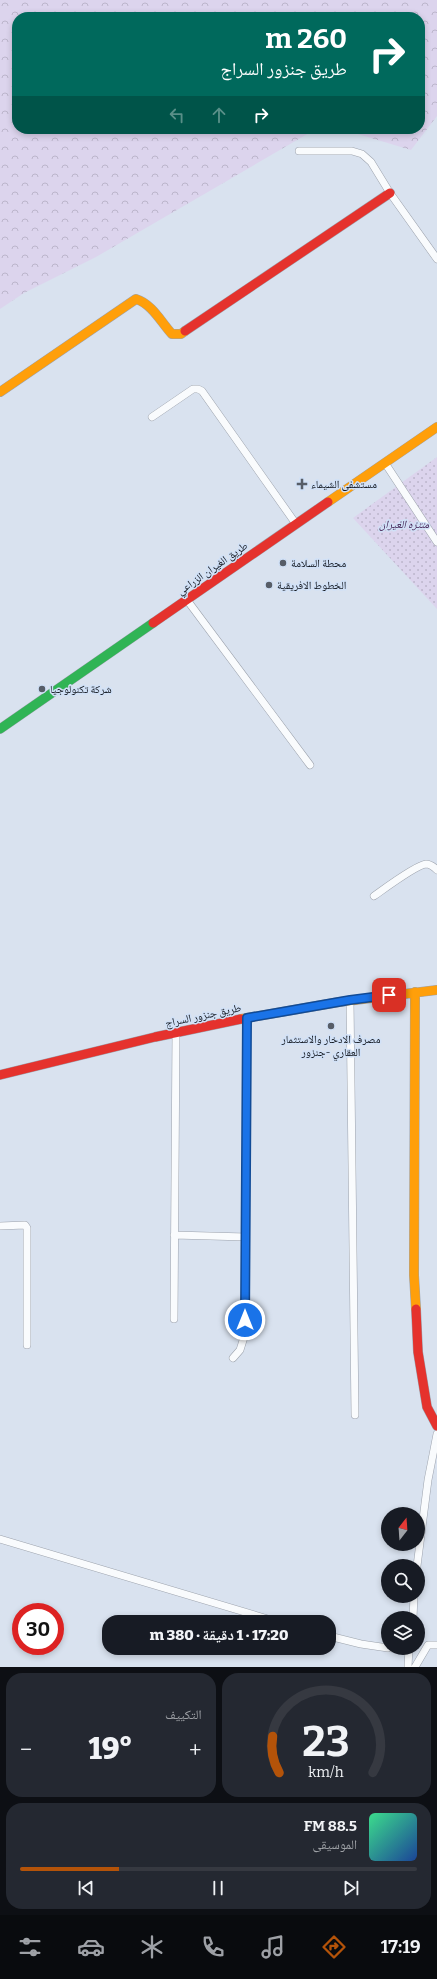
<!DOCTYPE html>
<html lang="ar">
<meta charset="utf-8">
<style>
:root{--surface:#171b24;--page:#242831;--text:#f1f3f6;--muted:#9ea1a6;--line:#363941;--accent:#b45309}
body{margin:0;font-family:Bitter,"Noto Naskh Arabic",serif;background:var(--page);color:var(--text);direction:rtl;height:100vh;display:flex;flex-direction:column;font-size:15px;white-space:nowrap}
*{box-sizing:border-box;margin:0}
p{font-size:13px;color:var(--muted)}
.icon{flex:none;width:22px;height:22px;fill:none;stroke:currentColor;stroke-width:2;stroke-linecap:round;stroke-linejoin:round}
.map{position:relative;height:1667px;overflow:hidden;direction:ltr}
.details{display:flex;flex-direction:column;gap:6px;padding:6px;background:#0d0f14;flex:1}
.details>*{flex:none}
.guide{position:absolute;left:12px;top:12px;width:413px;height:122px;border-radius:16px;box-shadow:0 2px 6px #0003;direction:rtl;background:#00695c;color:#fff;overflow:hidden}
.needle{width:26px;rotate:17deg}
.buttons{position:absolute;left:381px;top:1507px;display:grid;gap:8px}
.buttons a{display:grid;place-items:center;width:44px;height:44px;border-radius:50%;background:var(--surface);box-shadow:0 2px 6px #0003;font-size:20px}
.speed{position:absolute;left:12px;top:1603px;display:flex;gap:8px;font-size:20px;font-weight:700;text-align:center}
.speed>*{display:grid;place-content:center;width:52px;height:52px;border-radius:50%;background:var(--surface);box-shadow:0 2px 6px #0003;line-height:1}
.speed .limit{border:6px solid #d22;background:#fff;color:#111}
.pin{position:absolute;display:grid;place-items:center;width:34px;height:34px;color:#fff;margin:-17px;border-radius:8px;box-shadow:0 2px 6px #0006}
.me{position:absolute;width:44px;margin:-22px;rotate:0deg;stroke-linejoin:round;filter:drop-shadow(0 0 3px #0008)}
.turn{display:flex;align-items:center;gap:14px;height:84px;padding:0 12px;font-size:18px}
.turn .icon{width:52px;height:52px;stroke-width:2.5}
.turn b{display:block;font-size:28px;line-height:34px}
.lanes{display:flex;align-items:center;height:38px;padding:0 12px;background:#0003;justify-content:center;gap:20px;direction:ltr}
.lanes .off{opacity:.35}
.big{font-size:30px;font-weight:800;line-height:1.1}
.details .widget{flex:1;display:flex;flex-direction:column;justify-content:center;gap:6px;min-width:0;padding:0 14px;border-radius:16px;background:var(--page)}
.details .dial{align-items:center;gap:0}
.dial svg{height:104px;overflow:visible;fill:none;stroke:var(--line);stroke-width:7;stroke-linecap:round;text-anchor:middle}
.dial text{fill:var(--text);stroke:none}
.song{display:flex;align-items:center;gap:12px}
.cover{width:48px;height:48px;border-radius:6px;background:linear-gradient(135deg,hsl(150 70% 55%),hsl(220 70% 35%))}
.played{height:4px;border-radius:2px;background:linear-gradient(90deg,var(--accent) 25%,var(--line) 25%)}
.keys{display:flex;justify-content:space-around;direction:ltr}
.heat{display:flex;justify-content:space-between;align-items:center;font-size:22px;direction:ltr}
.details .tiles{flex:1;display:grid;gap:6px;grid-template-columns:1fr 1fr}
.widget:last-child{grid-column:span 2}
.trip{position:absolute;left:102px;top:1615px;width:234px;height:40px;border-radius:16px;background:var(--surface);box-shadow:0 2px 6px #0003;font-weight:800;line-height:40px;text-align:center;direction:rtl}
.dock{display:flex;height:64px;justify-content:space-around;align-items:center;background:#090b0e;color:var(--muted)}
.dock .icon{width:28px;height:28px}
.dock .active{color:var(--accent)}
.dock b{font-size:18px;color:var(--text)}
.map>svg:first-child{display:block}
.grass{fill:url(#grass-dots)}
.forest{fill:url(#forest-crowns)}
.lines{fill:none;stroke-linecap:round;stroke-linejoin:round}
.street-casing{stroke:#9ca2ac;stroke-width:8}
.fast-casing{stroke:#9ca2ac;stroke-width:10}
.slow-casing{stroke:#9ca2ac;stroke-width:10}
.jam-casing{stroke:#9ca2ac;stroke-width:10}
.street{stroke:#f9fbfd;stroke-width:7}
.fast{stroke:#30b455;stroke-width:9}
.slow{stroke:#ff9f0a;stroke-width:9}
.jam{stroke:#e5322d;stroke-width:9}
.route-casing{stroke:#114b97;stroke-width:10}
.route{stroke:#1a73e8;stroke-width:7}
.poi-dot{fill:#575d67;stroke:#d1e1f7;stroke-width:1.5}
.labels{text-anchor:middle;stroke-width:3;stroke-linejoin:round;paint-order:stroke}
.poi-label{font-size:11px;fill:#11161e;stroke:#d1e1f7;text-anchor:start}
.park-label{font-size:11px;font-style:italic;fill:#452355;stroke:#d1e1f7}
.street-label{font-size:11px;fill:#11161e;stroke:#d1e1f7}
</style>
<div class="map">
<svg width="437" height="1667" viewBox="0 0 437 1667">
<defs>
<pattern id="grass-dots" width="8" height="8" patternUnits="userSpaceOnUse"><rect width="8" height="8" fill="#dcd4ed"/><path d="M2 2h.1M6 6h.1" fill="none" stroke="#bcb5cb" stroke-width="1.8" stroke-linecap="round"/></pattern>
<pattern id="forest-crowns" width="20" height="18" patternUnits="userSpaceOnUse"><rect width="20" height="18" fill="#dcd4ed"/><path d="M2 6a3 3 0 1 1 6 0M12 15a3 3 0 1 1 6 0" fill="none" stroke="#bcb5cb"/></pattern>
</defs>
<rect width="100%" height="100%" fill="#d9e2ef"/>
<path class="grass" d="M437,457V609L353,518Z"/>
<path class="forest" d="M0,0H437V116L411,150L341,129H420V17H17V129H316L96,257L24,293L0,309Z"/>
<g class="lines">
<defs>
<path id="street" d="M299,151H352L362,154L371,162L390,193L437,259
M152,417L193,389H198L202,391L296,524
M385,463L437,542
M187,600L310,765
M374,896C384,889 416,865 426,864C431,864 434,867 437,870
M350,1000L355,1415
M0,1226L25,1225L27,1228V1345
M174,1235L246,1237
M174,1319L176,1032
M233,1358L240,1350L245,1334L247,1018
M0,1539L278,1622
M417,1566L428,1480L437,1434
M413,1618L414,1596
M329,1636L361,1644L388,1648
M391,1648L409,1651
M408,1667L409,1648
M415,1667L428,1645H437"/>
<path id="fast" d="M0,729L153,623"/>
<path id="slow" d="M0,392L136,299C152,304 161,322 172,334H181L185,331
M328,502L437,427
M415,992L414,1275L416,1309
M241,1019L339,1002L437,990"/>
<path id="jam" d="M185,331L390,193
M153,623L328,502
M0,1075L155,1037L241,1019
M416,1309L418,1352L427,1407L437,1426"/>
</defs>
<use href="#street" class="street-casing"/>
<use href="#fast" class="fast-casing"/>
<use href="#slow" class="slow-casing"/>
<use href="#jam" class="jam-casing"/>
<use href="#street" class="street"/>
<use href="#fast" class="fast"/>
<use href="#slow" class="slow"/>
<use href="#jam" class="jam"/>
</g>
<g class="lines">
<defs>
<path id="route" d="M245,1320L247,1018L350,1000L389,995"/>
</defs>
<use href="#route" class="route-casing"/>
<use href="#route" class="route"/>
</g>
<g class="poi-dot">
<path d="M300 478h4v4h4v4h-4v4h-4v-4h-4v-4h4z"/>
<circle cx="283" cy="563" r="4"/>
<circle cx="269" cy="585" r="4"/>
<circle cx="42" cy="689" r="4"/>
<circle cx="331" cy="1026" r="4"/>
</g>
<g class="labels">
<g class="poi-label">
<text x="311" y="488">مستشفى الشيماء</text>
<text x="291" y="567">محطة السلامة</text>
<text x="277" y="589">الخطوط الافريقية</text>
<text x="50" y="693">شركة تكنولوجيا</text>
<text x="331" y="1043" text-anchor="middle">مصرف الادخار والاستثمار<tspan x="331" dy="13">العقاري -جنزور</tspan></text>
</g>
<g class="park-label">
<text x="404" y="528">منتزه الغيران</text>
</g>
<g class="street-label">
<text transform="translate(212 568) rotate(-35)" y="4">طريق الغيران الزراعي</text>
<text transform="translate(203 1015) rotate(-12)" y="4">طريق جنزور السراج</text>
</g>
</g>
</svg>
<div class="buttons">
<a><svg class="needle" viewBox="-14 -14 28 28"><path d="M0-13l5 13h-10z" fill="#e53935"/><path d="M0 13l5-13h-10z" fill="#9ea1a6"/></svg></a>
<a><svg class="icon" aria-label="search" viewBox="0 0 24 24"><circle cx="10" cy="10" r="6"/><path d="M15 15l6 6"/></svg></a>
<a><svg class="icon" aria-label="layers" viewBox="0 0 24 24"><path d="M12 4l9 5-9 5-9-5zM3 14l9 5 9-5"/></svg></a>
</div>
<div class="speed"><div class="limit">30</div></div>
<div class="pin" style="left:389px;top:995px;background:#d93025"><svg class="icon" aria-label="arrive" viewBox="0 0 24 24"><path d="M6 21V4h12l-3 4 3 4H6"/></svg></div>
<svg class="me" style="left:245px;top:1320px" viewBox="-20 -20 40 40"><circle r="17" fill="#1a73e8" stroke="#fff" stroke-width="3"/><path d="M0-11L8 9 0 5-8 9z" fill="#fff"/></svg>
<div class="trip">17:20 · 1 دقيقة · 380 m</div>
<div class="guide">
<div class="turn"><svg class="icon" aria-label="right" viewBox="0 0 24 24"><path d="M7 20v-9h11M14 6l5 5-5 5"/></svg><div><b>260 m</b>طريق جنزور السراج</div></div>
<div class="lanes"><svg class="icon off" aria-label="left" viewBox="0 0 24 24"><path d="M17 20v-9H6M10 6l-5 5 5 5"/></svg><svg class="icon off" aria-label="ahead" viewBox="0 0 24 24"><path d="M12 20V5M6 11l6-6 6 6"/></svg><svg class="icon" aria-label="right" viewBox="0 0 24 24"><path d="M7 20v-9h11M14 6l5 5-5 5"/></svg></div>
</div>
</div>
<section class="details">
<div class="tiles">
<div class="widget dial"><svg viewBox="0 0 100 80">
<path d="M14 69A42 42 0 1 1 86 69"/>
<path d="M14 69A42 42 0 0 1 9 41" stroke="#b45309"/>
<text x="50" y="56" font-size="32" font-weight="700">23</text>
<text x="50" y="72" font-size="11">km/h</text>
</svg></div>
<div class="widget"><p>التكييف</p>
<div class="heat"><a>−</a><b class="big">19°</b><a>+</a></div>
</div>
<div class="widget">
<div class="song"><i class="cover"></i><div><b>88.5 FM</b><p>الموسيقى</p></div></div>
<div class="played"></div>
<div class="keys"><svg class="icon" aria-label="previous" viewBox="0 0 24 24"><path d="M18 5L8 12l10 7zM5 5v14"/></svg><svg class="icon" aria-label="pause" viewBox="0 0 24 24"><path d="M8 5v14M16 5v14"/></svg><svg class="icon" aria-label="next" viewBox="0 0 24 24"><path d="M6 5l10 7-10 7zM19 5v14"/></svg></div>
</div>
</div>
</section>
<nav class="dock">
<b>17:19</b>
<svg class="icon active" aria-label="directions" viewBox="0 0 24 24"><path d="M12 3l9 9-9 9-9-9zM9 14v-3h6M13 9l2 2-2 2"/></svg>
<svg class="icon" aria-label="music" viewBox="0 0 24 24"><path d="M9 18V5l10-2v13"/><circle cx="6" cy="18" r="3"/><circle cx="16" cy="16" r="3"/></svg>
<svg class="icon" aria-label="phone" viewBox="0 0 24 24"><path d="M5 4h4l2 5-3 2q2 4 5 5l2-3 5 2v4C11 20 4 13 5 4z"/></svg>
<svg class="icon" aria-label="climate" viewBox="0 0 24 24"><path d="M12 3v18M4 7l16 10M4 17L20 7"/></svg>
<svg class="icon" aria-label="car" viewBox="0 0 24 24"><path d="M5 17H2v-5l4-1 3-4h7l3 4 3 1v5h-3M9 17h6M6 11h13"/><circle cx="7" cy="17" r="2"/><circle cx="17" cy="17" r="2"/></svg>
<svg class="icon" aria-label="filters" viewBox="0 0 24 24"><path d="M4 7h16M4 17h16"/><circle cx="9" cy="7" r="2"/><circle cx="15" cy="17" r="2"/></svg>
</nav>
